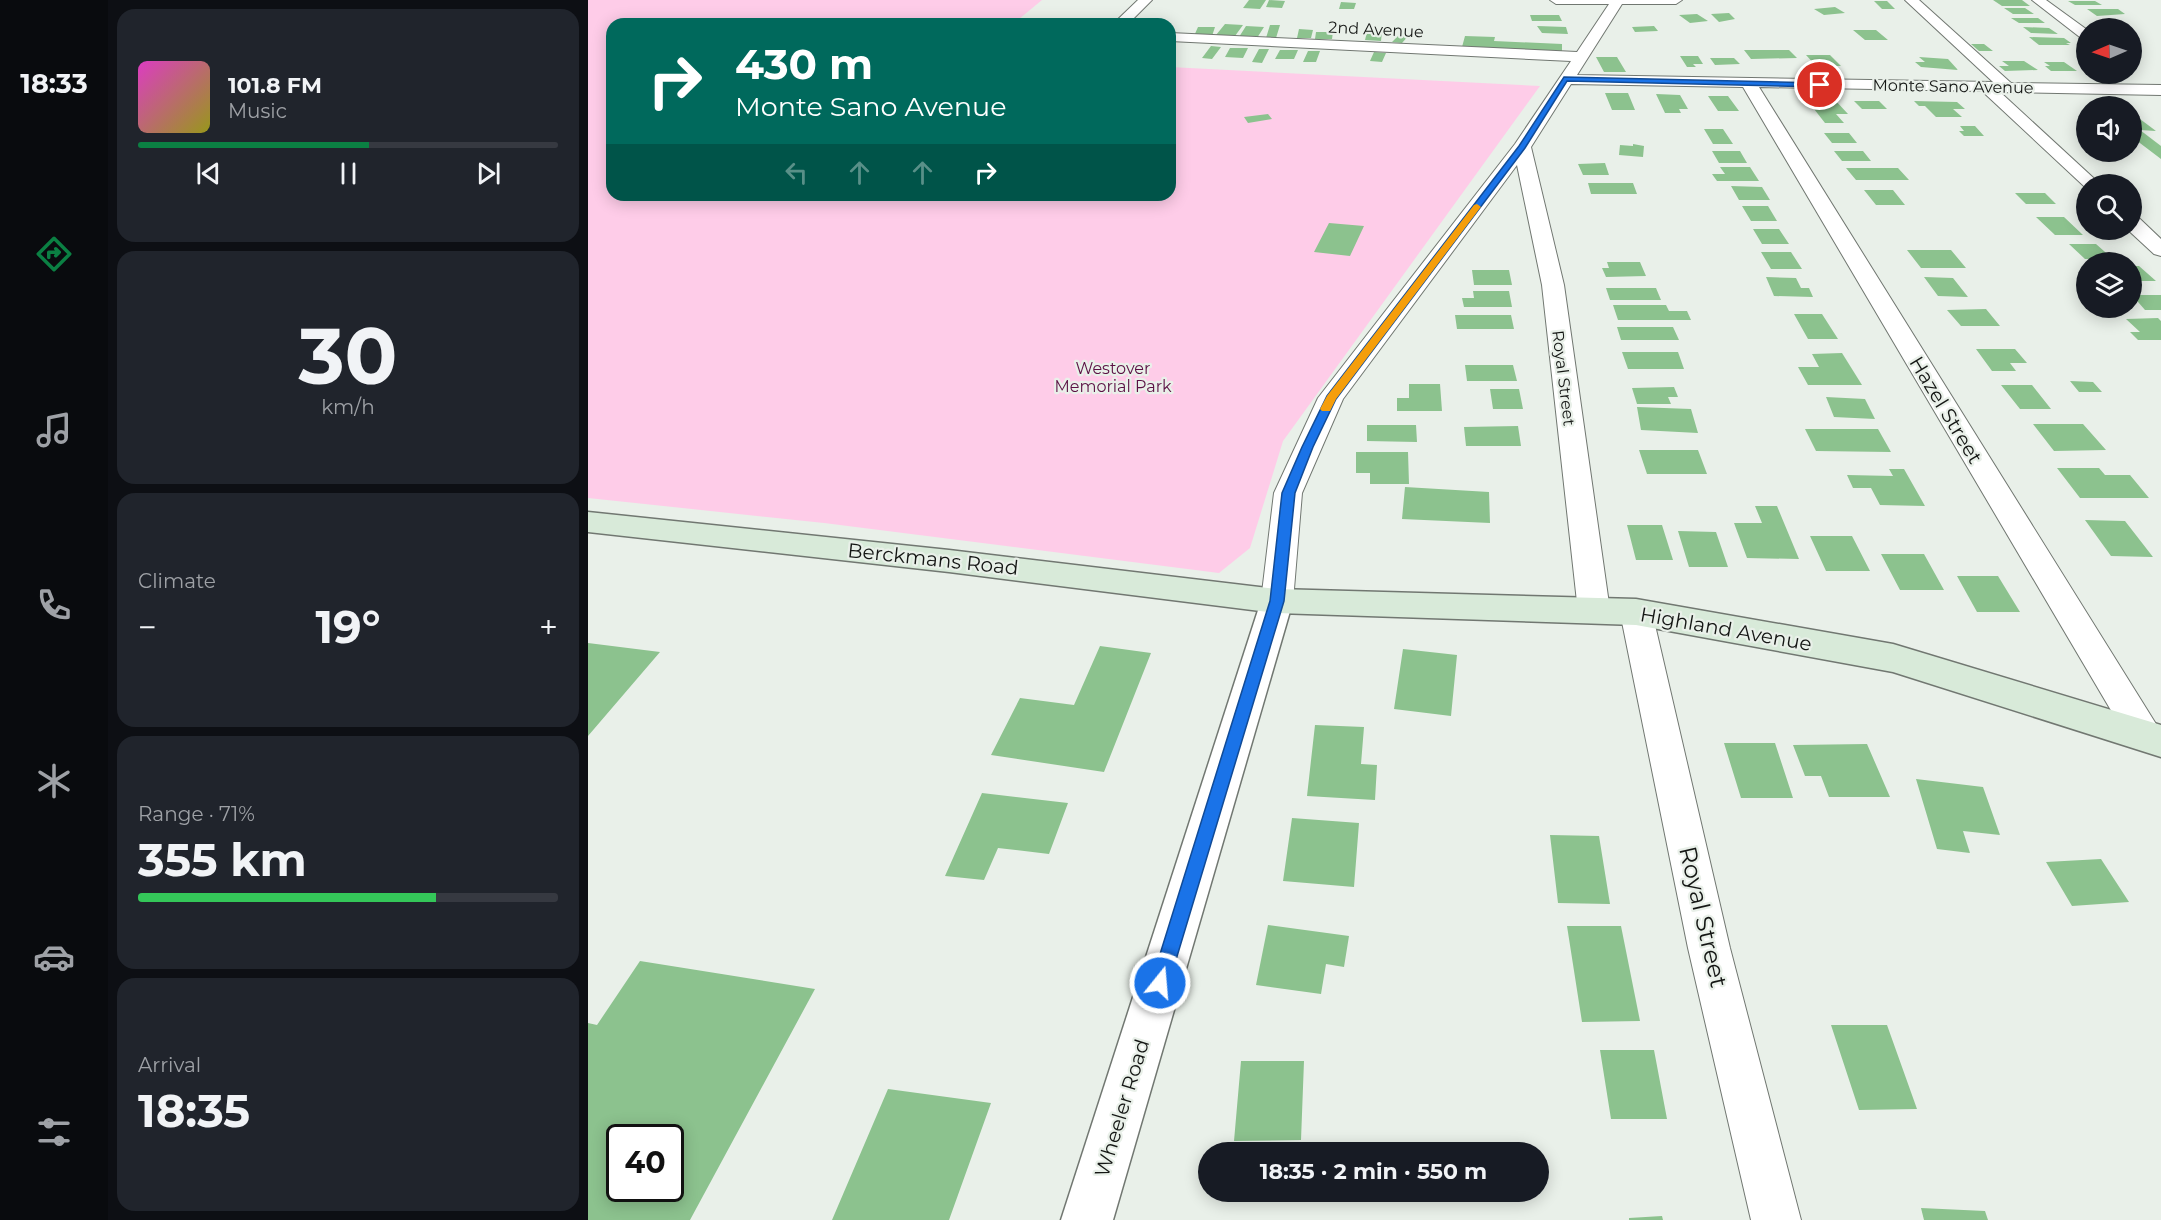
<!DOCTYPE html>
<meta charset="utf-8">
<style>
:root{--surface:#171b24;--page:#20242c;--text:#f1f3f6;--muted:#9ea1a6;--line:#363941;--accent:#0b8043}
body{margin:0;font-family:Montserrat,sans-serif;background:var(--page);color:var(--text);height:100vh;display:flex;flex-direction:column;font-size:22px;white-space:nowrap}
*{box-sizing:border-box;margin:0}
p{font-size:20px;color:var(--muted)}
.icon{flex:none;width:33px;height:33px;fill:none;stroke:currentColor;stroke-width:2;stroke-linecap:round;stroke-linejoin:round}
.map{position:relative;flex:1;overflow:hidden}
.drawer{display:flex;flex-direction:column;gap:9px;padding:9px;background:#0d0f14;width:480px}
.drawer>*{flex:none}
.guide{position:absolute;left:18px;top:18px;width:570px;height:183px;border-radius:18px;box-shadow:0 3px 15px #0003;background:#00695c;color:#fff;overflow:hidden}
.needle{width:39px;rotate:268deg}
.buttons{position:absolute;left:1488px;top:18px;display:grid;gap:12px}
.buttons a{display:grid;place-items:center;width:66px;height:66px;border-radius:50%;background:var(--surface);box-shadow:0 3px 15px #0003;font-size:30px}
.speed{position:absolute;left:18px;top:1124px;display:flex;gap:12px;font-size:30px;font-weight:700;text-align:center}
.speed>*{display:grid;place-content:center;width:78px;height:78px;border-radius:50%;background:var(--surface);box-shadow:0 3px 15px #0003;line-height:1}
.speed .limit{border:3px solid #111;border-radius:9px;background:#fff;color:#111}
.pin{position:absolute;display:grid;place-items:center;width:51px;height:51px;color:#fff;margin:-26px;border:3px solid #fff;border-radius:50%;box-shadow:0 2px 6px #0007}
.me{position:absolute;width:66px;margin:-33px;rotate:17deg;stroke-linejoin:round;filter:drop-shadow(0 0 4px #0008)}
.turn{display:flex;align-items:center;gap:21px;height:126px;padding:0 30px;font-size:27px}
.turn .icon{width:78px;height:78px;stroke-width:2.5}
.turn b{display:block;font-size:42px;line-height:51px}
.lanes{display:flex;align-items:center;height:57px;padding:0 30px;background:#0003;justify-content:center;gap:30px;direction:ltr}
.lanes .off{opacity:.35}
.big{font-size:45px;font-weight:700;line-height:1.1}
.drawer .tile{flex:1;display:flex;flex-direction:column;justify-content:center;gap:9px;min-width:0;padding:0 21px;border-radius:18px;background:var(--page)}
.drawer .dial{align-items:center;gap:0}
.dial b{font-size:78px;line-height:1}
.song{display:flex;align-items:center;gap:18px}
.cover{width:72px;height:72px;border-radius:9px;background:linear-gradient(135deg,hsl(310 70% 55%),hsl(60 70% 35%))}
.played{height:6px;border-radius:3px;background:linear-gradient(90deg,var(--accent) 55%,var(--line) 55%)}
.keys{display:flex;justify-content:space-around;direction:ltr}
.heat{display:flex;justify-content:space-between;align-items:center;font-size:33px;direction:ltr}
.charge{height:9px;border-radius:4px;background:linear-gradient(90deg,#34c759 71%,var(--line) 0)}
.trip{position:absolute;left:610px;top:1142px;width:351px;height:60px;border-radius:30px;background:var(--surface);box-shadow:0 3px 15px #0003;font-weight:700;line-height:60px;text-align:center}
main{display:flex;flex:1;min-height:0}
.dock{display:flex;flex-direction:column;width:108px;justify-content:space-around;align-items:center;background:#090b0e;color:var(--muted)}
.dock .icon{width:42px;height:42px}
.dock .on{color:var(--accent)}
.dock b{font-size:27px;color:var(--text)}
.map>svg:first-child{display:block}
.green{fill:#fecce8}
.building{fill:#8cc28e;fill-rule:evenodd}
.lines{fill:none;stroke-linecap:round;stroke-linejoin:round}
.minor-casing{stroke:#717771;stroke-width:2}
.tertiary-casing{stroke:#717771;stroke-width:3}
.secondary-casing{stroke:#717771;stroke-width:3}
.minor{fill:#fff;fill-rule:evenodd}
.tertiary{fill:#fff;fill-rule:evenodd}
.secondary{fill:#d8ead9;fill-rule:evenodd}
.route{fill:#1a73e8;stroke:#114b97;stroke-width:1.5}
.slow{fill:#f59e0b}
.labels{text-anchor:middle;stroke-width:4.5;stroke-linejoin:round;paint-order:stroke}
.far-street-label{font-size:16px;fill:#141614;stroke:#e9f0e9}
.far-park-label{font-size:16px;fill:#5b1044;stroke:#e9f0e9}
.street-label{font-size:20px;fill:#141614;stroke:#e9f0e9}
.near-street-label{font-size:24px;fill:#141614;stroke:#e9f0e9}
</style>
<main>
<nav class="dock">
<b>18:33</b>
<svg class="icon on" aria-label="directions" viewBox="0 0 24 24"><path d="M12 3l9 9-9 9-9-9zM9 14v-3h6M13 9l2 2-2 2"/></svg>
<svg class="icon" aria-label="music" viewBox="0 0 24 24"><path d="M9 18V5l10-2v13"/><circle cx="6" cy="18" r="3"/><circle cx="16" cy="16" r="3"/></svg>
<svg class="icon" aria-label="phone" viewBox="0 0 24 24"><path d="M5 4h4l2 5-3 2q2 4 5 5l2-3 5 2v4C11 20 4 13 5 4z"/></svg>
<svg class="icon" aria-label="climate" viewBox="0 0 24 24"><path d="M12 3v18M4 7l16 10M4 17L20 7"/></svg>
<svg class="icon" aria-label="car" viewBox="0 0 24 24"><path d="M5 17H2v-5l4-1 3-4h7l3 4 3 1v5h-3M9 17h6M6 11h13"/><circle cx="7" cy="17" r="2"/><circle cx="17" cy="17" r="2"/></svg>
<svg class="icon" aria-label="filters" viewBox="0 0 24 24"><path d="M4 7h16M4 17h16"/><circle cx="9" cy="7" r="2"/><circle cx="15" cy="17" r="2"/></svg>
</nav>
<section class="drawer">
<div class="tile">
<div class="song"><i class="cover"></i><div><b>101.8 FM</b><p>Music</p></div></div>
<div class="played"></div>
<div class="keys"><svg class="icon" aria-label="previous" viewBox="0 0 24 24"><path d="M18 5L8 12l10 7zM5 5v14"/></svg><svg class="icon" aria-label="pause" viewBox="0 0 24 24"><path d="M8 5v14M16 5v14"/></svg><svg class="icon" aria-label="next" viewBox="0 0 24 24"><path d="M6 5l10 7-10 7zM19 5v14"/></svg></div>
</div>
<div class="tile dial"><b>30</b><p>km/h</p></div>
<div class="tile"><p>Climate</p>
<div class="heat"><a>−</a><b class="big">19°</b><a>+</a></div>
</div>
<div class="tile"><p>Range · 71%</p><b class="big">355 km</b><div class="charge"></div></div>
<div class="tile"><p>Arrival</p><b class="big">18:35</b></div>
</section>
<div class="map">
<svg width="1573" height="1220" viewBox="0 0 1573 1220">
<rect width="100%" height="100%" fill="#e9f0e9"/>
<path class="green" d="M0,0H454L425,24H24V195H582V67L952,86L695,441L662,548L631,573L236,523L0,498Z"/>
<path class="building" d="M661,0H678L672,9L655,8Z
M681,0L697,1L694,8L678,7Z
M1405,0H1434L1442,6H1414Z
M1286,1H1299L1307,9H1294Z
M1480,1H1507L1514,5H1487Z
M753,2L768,3L766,9H751Z
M1247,7L1257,13L1236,15L1226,9Z
M1416,8H1437L1446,14H1425Z
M1499,9H1530L1537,14L1509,16Z
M1141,13L1147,19L1131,22L1123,14Z
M1109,14L1120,21L1102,23L1091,15Z
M942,15H971L974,21H944Z
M1423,18H1450L1457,23H1431Z
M637,24L655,25L647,36L628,35Z
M682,25H692L688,38H678Z
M658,26L676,27L669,38L651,37Z
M949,26L978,27L980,34L954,33Z
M1066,26L1070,31L1047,32L1044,27Z
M610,27H627L624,36H606Z
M1435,27L1461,28L1470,34L1443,33Z
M711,29L725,30L723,38H709Z
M1265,30H1288L1300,40H1277Z
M728,32H745L744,39H727Z
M779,32H794L793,41L777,40Z
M813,33L822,34L814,43L804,42Z
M877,36L907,37L906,41L974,44V52L874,47Z
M1441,37L1476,38L1483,43H1478L1482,45H1451Z
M1383,44H1396L1405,51H1391Z
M623,46L633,47L624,59L614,58Z
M642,48H660L655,58L637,57Z
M671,49H681L674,63L664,62Z
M692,50H710L706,59H687Z
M1156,50H1201L1209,58L1163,59Z
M720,51H732L728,62H715Z
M786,52L798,53L794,62L782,61Z
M1218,55H1242L1253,66H1228Z
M1092,56H1110L1115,64H1105L1108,67H1099Z
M1008,57H1029L1038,72H1016Z
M1331,57L1360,59L1370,70L1333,67L1327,62H1337Z
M1122,58H1146L1152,64L1127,65Z
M1414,61H1436L1450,70L1417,71L1411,66H1421Z
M1456,62H1476L1489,71H1463L1457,66H1462Z
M1017,93H1040L1047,110H1024Z
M1068,94L1092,95L1100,109H1091L1093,113H1077Z
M1120,96H1140L1151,111H1130Z
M1219,100H1247L1260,114H1248L1256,123H1237Z
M1266,101H1291L1299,109H1274Z
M1326,101L1369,102L1377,109H1365L1374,117H1348L1337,106H1331Z
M1544,113L1568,131L1552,130L1573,146V159L1544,137V130H1549L1544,126Z
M680,114L684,119L660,123L656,117Z
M1372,126H1387L1396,136H1376L1371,131H1376Z
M1116,129H1135L1145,144H1125Z
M1236,133H1261L1269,143H1244Z
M1045,144L1056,146L1055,157L1031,155L1032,145L1045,146Z
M1124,151H1152L1159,163H1131Z
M1246,151H1275L1283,161H1254Z
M1017,163L1021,175H995L990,164Z
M1132,167H1162L1171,181H1129L1124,174H1137Z
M1258,168H1310L1321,180H1268Z
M1000,183H1045L1049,194H1003Z
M1143,186L1174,187L1182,200H1151Z
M1276,190H1305L1317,205H1288Z
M1427,193H1457L1468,204H1438Z
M1154,206H1180L1189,221H1163Z
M1448,217H1476L1495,235H1467Z
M741,223L776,226L762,256L726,252Z
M1165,229H1191L1201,244H1174Z
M1481,244H1508L1525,259H1497Z
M1319,250H1363L1378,268H1333Z
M1173,252H1203L1214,269H1183Z
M1019,262H1052L1058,276L1018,277L1014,268H1021Z
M1544,266H1551L1568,281H1544Z
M884,270H921L924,285H886Z
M1178,277L1208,278L1213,288H1221L1225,297L1186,296Z
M1336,277L1365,278L1380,297L1350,296Z
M1018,288H1068L1073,300H1022Z
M885,291H921L924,307H876L874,298H886Z
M1544,295H1573V310H1557Z
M1025,305H1078L1081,311H1099L1103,320H1030Z
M1398,309L1412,326H1373L1359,310Z
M1206,314H1234L1250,339H1220Z
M867,315H923L926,329H869Z
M1570,318L1573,321V340H1550L1542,332H1552L1538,319Z
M1029,327H1085L1091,340H1033Z
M1388,349H1427L1439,363H1422L1428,371H1404Z
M1034,352H1090L1096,369H1040Z
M1254,353L1274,385H1220L1210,367H1231L1224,354Z
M877,365H925L929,381H879Z
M1482,381L1505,382L1514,392H1491Z
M821,384H852L854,411H809V398H821Z
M1413,385H1444L1463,409H1432Z
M1086,387L1090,397H1080L1083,404H1049L1044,388Z
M902,389H931L935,409H905Z
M1238,397L1277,399L1287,419L1246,417Z
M1049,407L1103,409L1110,433L1053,430Z
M1445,424H1495L1518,450L1466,451Z
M779,425H828L829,442L779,441Z
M930,426L933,446H878L876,427Z
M1217,429H1290L1303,452L1228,451Z
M1051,450H1110L1119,474H1059Z
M768,452H820L821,484H782V473H768Z
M1469,468H1511L1517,475H1542L1561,498H1492Z
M1301,469H1316L1337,506L1292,505L1283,488H1265L1259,475L1305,476Z
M817,487L901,492L902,523L814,519Z
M1167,506H1189L1211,559L1159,558L1146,523H1174Z
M1497,520L1537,521L1565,557L1523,556Z
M1039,525H1074L1085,560H1048Z
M1090,531L1128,532L1140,567H1101Z
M1222,536H1264L1282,571H1238Z
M1293,554H1336L1356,590H1312Z
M1369,576H1410L1432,612H1389Z
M0,643L72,652L0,736Z
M512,646L563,653L516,772L403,755L432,698L486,705Z
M815,649L869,655L863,716L806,709Z
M727,725L776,727L773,764L789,765L787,800L719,796Z
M1136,743H1187L1205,798H1153Z
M1279,744L1302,797H1241L1233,776H1217L1205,745Z
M1328,779L1395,787L1412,835L1375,831L1382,853L1349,849Z
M394,793L480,803L461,854L410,848L396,880L357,876Z
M704,818L771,823L766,887L695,881Z
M962,835L1011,836L1022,904L970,903Z
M1513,859L1541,902L1484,906L1458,862Z
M680,925L761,936L756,967L738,964L733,994L668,985Z
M979,926H1033L1052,1021L994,1022Z
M52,961L227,989L102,1220H0V1023L9,1025ZM32,1137H82V1188H32Z
M1243,1025H1299L1329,1109L1271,1110Z
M1012,1050H1066L1079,1119H1023Z
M653,1061H716L713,1140L646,1141Z
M300,1089L403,1103L361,1220H244Z
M1333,1208L1397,1211L1400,1220H1336Z
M1074,1216L1075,1220H1041V1218Z"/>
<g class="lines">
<defs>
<path id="minor" d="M550,0H564L540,24H525Z
M962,0H1094L1088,4H1034L989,75L1405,82L1317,0H1331L1423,83L1573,85V95L1412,92L1512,184H1498V188L1394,91L1171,87L1568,724L1573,734L1568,746L1556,750L1544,746L1155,87L983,84L943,147L976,285L1022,611L1017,619L1006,623L995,619L990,611L954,285L929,165L755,399L714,493L705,601L700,609L689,613L678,609L673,601L686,493L730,398L927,144L983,61L582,41V33L989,52L1021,4H968Z
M1444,0H1458L1498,29V39L1493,38Z
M1544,216L1551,218L1573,239V256L1566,254L1540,230H1544Z
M1048,600L1059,604L1064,612L1142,948L1213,1220H1163L1100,948L1032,612L1037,604Z"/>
<path id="tertiary" d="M689,589L701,592L705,601L525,1220H473L673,601L677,592Z"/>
<path id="secondary" d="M0,512L361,550L689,589L1048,599L1305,644L1573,725V757L1305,672L1048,625L689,613L361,572L0,532Z"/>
</defs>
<use href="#minor" class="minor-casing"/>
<use href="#tertiary" class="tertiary-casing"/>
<use href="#secondary" class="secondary-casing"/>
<use href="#minor" class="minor"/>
<use href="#tertiary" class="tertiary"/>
<use href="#secondary" class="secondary"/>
</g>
<path class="route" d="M976,77L1232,83L1235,85L1232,87L979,81L937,148L748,399L725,447L707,493L696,601L581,983L578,990L572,992L565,990L563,983L682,601L694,493L714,447L739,396L931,146Z"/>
<path class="slow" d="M889,204L893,207L892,208L748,399L742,411H734L732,409L739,396L886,205Z"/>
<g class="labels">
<g class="far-street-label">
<text transform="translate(788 29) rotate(3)" y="6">2nd Avenue</text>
<text transform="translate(1365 86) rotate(1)" y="6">Monte Sano Avenue</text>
<text transform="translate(976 378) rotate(83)" y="6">Royal Street</text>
</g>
<g class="far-park-label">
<text x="525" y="374">Westover<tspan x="525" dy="18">Memorial Park</tspan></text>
</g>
<g class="street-label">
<text transform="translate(1358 410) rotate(59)" y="7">Hazel Street</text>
<text transform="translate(345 559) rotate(6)" y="7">Berckmans Road</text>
<text transform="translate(1138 629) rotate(10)" y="7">Highland Avenue</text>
<text transform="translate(534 1108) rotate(-73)" y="7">Wheeler Road</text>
</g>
<g class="near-street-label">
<text transform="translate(1115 917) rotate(77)" y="8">Royal Street</text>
</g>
</g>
</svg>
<div class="buttons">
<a><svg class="needle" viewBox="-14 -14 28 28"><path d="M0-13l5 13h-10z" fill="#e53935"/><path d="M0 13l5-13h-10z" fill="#9ea1a6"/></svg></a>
<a><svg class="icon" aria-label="sound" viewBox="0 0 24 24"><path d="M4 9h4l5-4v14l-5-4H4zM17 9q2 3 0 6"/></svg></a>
<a><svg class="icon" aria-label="search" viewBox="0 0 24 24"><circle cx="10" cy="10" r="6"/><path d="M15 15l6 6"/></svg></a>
<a><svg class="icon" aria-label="layers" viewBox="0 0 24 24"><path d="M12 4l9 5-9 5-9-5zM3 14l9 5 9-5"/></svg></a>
</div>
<div class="speed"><div class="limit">40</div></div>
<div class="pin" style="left:1232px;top:85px;background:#d93025"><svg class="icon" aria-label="arrive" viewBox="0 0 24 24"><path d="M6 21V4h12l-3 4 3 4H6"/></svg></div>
<svg class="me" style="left:572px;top:983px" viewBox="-20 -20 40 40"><circle r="17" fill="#1a73e8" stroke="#fff" stroke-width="3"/><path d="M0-11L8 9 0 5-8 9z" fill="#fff"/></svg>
<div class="trip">18:35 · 2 min · 550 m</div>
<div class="guide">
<div class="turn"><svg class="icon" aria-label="right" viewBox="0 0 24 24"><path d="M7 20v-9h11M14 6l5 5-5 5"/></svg><div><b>430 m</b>Monte Sano Avenue</div></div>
<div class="lanes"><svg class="icon off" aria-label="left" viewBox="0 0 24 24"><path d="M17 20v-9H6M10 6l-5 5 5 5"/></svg><svg class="icon off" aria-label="ahead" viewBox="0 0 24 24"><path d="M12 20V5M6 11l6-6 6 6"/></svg><svg class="icon off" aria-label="ahead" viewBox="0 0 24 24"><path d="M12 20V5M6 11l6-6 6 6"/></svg><svg class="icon" aria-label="right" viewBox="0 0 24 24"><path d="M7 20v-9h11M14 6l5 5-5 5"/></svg></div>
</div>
</div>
</main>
